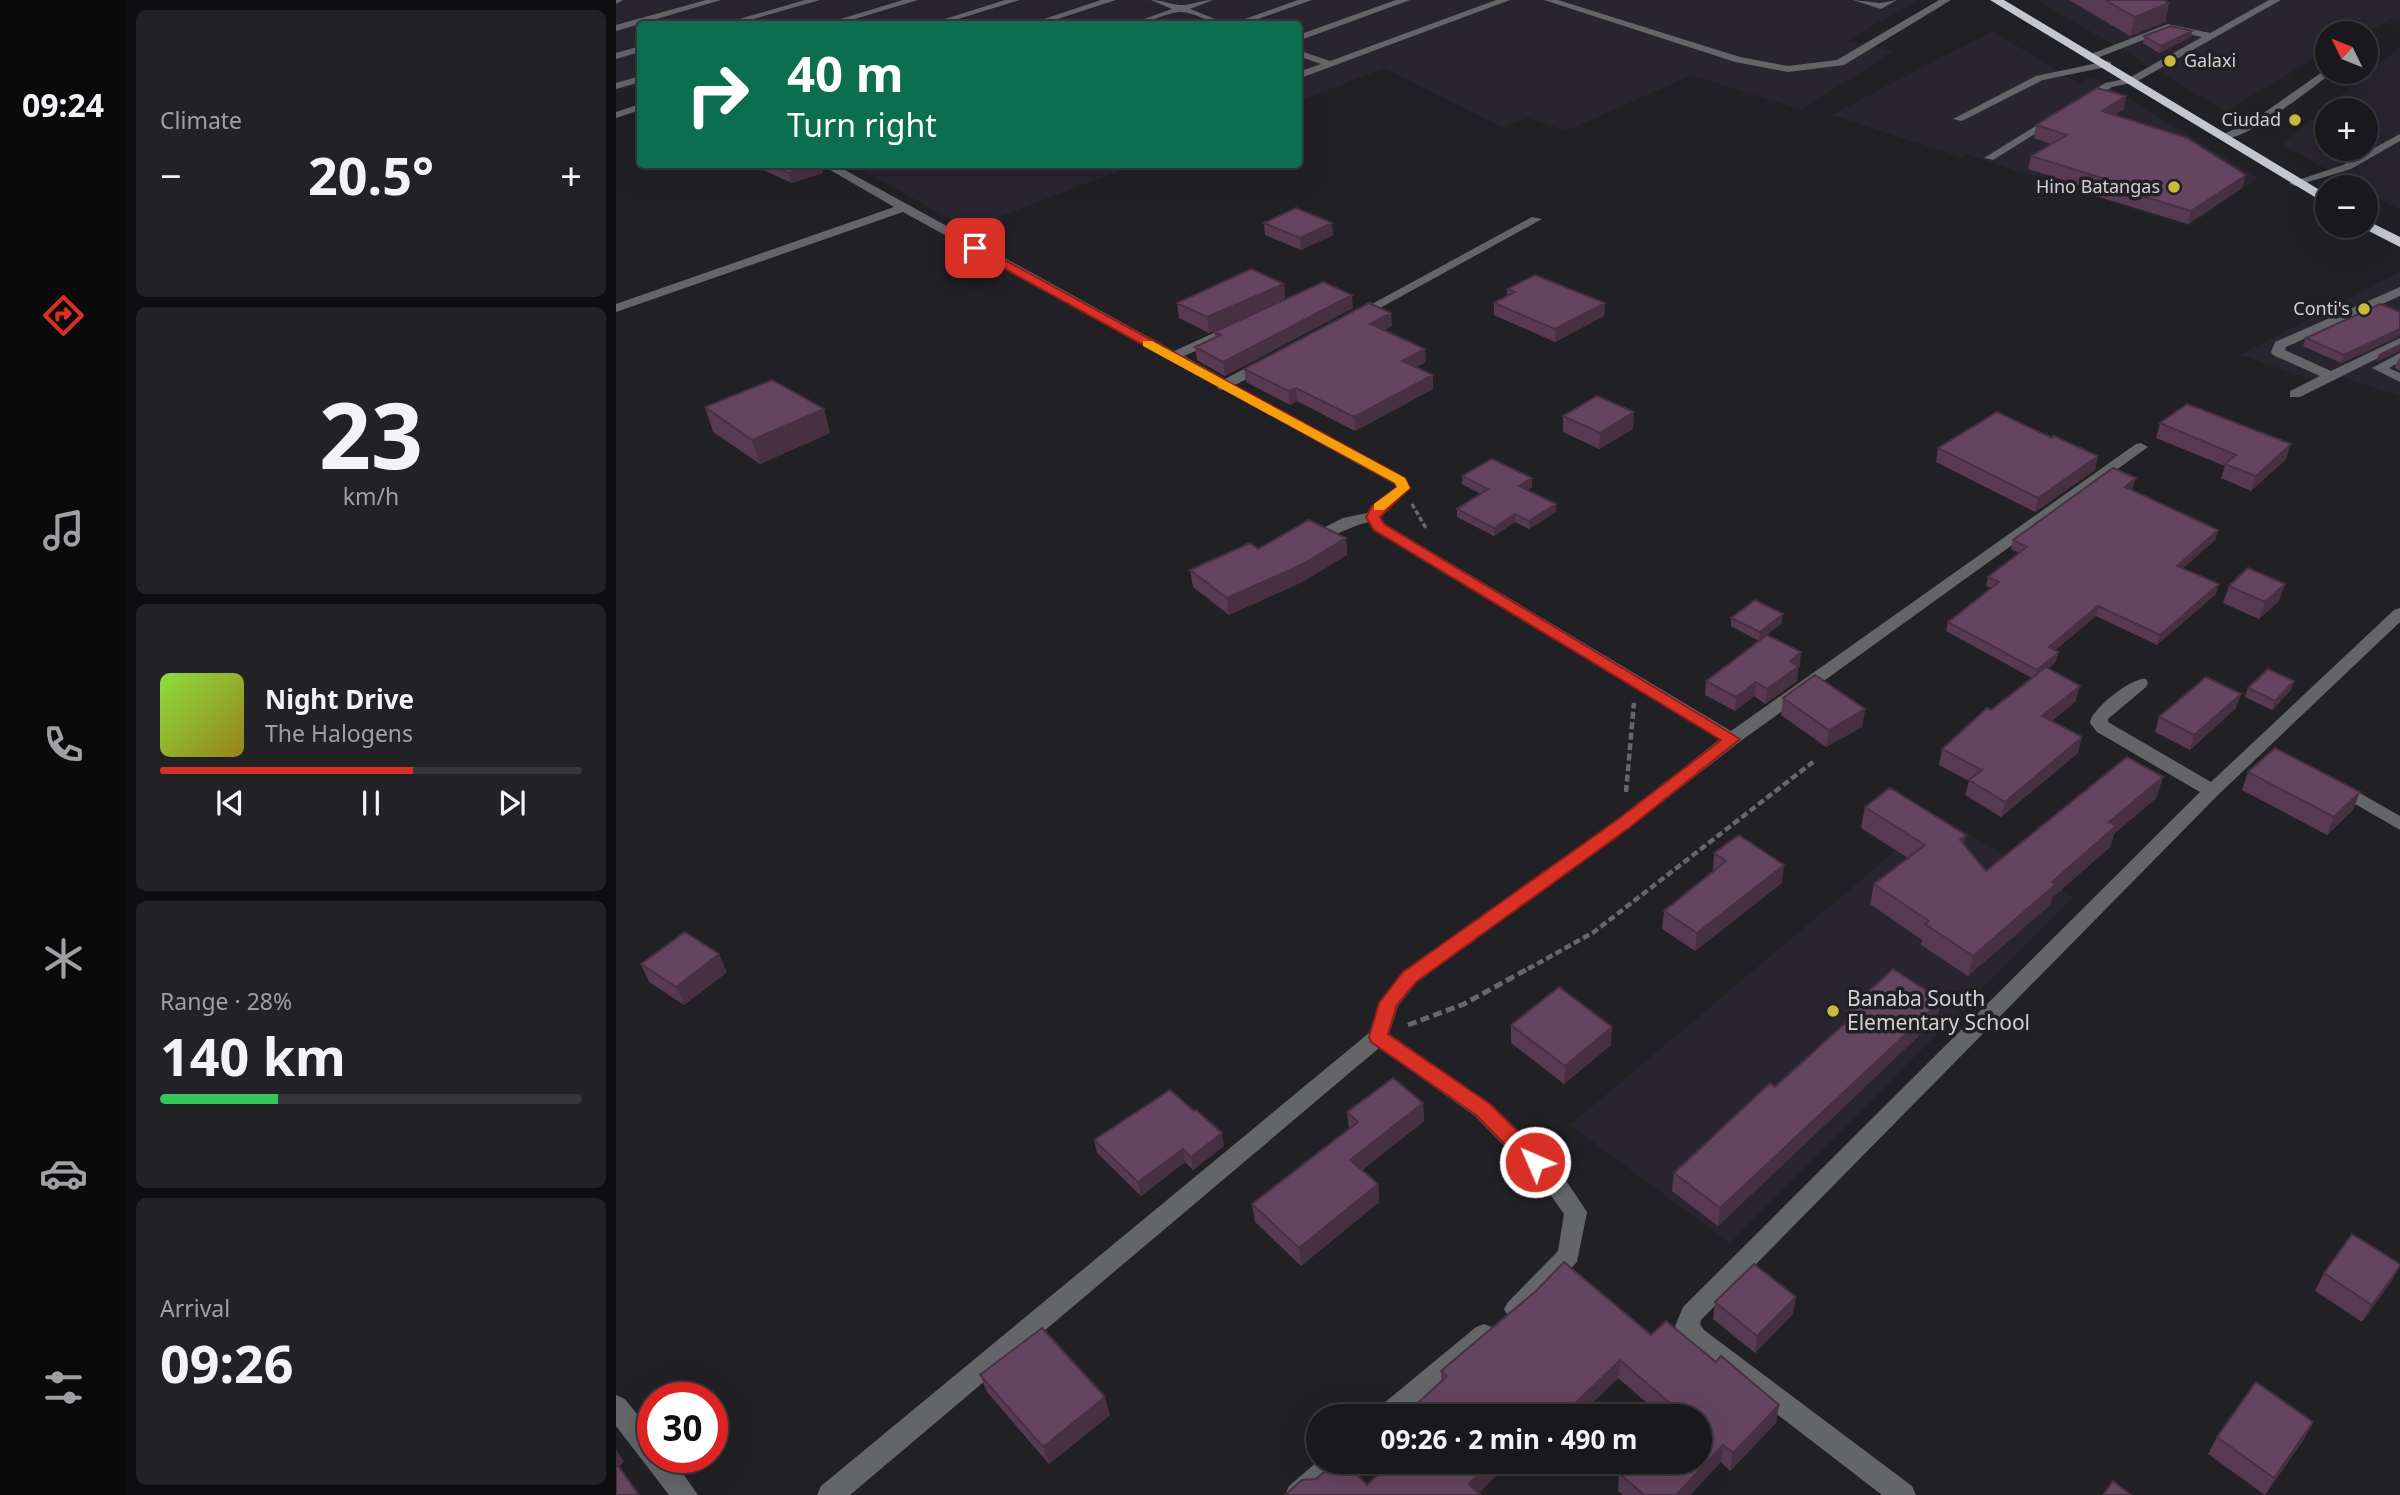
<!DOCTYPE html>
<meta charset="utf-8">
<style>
:root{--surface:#19181c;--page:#222125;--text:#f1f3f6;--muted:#9fa0a3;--line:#37373b;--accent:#d93025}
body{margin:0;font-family:"Noto Sans",sans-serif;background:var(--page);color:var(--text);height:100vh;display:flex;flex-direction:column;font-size:26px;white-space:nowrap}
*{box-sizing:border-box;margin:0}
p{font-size:23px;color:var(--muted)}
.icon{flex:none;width:38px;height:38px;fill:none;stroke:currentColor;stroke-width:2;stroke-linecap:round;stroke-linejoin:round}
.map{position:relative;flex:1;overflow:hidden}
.details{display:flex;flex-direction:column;gap:10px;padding:10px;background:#0e0d0f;width:490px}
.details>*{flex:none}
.banner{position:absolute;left:21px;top:21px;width:665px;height:147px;border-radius:7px;box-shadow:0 7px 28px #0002,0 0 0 2px var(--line);background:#0b6e4f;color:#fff;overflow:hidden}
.needle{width:46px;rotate:313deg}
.tools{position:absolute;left:1699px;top:21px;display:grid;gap:14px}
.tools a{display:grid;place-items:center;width:63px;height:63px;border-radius:50%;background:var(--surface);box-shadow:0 7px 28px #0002,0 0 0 2px var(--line);font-size:35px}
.speed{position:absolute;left:21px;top:1382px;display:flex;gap:14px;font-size:35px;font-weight:700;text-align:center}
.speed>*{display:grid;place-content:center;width:91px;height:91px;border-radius:50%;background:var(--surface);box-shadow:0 7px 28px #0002,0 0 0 2px var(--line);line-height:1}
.speed .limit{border:10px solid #d22;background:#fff;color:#111}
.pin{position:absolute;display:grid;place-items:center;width:60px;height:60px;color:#fff;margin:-30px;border-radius:14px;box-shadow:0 4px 10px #0006}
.me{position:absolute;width:77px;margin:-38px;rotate:315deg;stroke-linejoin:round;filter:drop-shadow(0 0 5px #0008)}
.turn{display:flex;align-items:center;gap:24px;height:147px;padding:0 35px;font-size:32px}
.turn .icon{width:91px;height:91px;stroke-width:2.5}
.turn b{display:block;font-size:49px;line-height:60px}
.big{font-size:52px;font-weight:700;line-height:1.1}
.details .tile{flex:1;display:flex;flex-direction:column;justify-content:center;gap:10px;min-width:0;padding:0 24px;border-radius:10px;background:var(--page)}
.details .dial{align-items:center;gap:0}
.dial b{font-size:91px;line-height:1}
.song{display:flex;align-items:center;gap:21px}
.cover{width:84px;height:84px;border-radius:10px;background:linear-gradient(135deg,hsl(90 70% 55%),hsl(50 70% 35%))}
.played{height:7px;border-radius:4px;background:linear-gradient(90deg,var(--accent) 60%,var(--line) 60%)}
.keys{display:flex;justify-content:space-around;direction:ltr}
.heat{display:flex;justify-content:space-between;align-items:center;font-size:38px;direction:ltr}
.charge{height:10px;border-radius:5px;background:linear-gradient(90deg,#34c759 28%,var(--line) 0)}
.trip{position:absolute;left:690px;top:1404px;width:406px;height:70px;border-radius:35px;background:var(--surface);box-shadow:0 7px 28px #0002,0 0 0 2px var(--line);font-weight:700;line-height:70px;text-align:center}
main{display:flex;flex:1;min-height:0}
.menu{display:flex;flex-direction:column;width:126px;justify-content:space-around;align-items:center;background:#0a0a0b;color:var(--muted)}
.menu .icon{width:49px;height:49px}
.menu .on{color:var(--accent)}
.menu b{font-size:32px;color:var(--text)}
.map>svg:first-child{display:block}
.built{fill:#292530;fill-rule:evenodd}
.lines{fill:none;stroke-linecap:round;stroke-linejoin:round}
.path-far2{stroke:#68666b;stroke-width:3.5;stroke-dasharray:5 2.5;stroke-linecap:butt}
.path-far1{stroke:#68666b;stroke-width:4.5;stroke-dasharray:7 3.5;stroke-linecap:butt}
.path{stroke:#68666b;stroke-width:5;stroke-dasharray:9 4.5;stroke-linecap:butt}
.minor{fill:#646568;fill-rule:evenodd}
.highway{fill:#c4c7ce;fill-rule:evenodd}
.wall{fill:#573a52}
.shaded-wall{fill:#473042}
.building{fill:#65445f;stroke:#473042;stroke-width:2}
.route{fill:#d93025;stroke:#8d1f18;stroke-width:2}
.slow{fill:#f59e0b}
.poi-dot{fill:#c8bb3b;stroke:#212025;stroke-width:2.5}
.labels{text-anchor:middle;stroke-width:7;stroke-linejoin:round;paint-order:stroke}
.far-poi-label{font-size:18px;fill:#d2d0d4;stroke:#212025;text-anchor:end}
.poi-label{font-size:21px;fill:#d2d0d4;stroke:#212025;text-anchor:start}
</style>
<main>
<nav class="menu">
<b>09:24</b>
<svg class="icon on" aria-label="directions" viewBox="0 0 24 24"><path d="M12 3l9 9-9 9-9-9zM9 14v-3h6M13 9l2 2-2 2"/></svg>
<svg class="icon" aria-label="music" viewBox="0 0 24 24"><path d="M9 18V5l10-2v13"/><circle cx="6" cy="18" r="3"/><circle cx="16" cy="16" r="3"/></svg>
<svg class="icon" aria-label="phone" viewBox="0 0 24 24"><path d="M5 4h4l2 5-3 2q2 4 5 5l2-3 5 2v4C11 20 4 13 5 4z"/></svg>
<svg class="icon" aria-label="climate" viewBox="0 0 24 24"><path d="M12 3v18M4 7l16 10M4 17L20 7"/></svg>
<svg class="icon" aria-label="car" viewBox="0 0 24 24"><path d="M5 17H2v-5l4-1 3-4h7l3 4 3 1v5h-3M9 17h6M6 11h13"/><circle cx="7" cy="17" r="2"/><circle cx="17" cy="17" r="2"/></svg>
<svg class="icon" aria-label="filters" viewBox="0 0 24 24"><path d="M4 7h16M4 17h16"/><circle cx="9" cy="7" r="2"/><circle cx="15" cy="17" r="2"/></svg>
</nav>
<section class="details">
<div class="tile"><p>Climate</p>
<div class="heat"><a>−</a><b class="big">20.5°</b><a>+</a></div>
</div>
<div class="tile dial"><b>23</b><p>km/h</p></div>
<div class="tile">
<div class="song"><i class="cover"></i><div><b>Night Drive</b><p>The Halogens</p></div></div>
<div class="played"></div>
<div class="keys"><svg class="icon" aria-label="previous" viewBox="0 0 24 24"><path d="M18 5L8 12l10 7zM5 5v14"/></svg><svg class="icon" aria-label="pause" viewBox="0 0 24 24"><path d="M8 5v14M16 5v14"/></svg><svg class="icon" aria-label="next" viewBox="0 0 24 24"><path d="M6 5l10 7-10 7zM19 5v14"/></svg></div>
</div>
<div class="tile"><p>Range · 28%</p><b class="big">140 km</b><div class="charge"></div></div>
<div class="tile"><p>Arrival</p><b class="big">09:26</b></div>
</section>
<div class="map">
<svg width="1784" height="1495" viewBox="0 0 1784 1495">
<rect width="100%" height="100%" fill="#212025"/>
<path class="built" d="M0,0H1302L1232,40L1278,51L1185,110L1076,75L950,131L912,118L886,127L769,68L683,101L682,24H24V84L0,91Z
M1421,0H1784V21L1776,19L1748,33H1712L1711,51L1610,111Z
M1377,31L1464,85L1477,77L1642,178L1572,227L1349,154L1345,157L1215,115Z
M1784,47V210L1750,191V187H1743L1666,144ZM1712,110H1750V149H1712Z
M237,165H518L352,229Z
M1784,272V396L1727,377L1710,385L1624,355Z
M1322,815L1457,897L1114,1243L954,1125Z"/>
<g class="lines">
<path class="path-far2" d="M796,504L811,530"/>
<path class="path-far1" d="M1010,792L1018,703
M912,969L978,932L1197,762"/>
<path class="path" d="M792,1025L848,1004L915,967"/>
<path class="minor" d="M0,0H7L0,4Z
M90,0H105L0,31V25Z
M189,0H204L120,24H106Z
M287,0H302L222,24H208Z
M389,0H404L326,24H313Z
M485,0H500L426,24H413Z
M535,0C546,0 553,4 563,5C573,6 586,0 597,0L574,9L612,24C595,26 579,11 563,12C546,14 532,24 514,24L556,9Z
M682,0H696L628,24H615Z
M780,0H794L682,41V35Z
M880,0H894L682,79V72L705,64L682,56V50L714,61Z
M928,0H942L1124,57L1172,66L1221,60L1323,0H1335L1228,65L1172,72L1119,62Z
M1237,0L1264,3L1281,0L1265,9Z
M1653,0H1665L1520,82L1496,87L1472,102L1463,100L1489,83L1513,78L1586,37L1553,30L1481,58H1475V54L1552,24L1594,33Z
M24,46V52L0,59V53Z
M1491,61L1495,62V66L1427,80L1346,121L1337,119L1420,76Z
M1712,68V72L1716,73C1698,86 1620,150 1602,137L1639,119Z
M24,76V82L0,89V83Z
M24,104V110L0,118V112Z
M1434,117L1443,119L1377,160L1368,158Z
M1784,134V141L1735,169L1679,186L1673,183L1727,165Z
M204,164H218L558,351L611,327H621V333L568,356L609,379L645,360H655V366L619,385L789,478L795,488L767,511L764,517L769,524L1115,731L1520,444L1525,443L1532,447L1122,743L1013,828L801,982L782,1006L773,1034L875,1104L945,1173L971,1212L961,1262L908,1316L900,1320L892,1316L888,1309L892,1302L942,1251L948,1214L929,1187L859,1116L763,1048L234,1495H201L205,1486L753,1033L766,998L787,972L1001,820L1104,739L758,530L753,522C736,525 712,541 699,538L696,535L699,532L727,518L751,513L755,506L780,487L778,484L608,390L602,389L601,385L287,212L0,312V304L278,207Z
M916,217L926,219L744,319L734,316Z
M1784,287V296L1670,347L1669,350L1715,371L1784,338V347L1684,397H1674V391L1704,376L1657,355L1655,352L1659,342Z
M1784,353V362L1773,368L1784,373V382L1756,368Z
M1784,608V622L1602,795L1085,1320L1084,1324L1088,1330L1296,1486L1300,1495H1266L1072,1346L1059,1326L1067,1307L1584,792L1481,732L1474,723C1474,710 1517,676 1530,679L1532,683L1530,687L1492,719V722L1595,782L1778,610Z
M1721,780L1784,816V830L1715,790L1712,786Z
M868,1324L876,1327L880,1335L876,1343L790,1416H759L762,1408L860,1327Z
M0,1395L9,1399L37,1434V1458H56L82,1495H53L0,1426Z
M702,1461H733L729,1470L701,1495H669L673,1486Z"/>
<path class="highway" d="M1374,0H1388L1712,195V205Z
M1750,220L1784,237V247L1745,227L1750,226Z"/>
</g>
<path class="wall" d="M1453,0H1547L1553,3L1549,22L1514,36Z
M1576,31L1575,37L1543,53L1527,43L1528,36Z
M1510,96L1508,109L1498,115L1626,188L1572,224L1477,195L1478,190L1412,169L1415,156L1435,144L1418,138L1420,125Z
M134,164H205L207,173L176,183Z
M648,223L717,235L685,250L649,235Z
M668,284L669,299L593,333L563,318L561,303Z
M891,289L989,303L988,316L939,342L878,315V303L891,296Z
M737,308L609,376L581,360L579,347L599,338L598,332Z
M1784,312V336L1725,363L1687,346L1690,338Z
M776,326L768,330L809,349L810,362L800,367L817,375V389L739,431L681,401L674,405L630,382L628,369Z
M1784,358V371L1779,368L1782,360Z
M89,407L214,433L144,464L97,432Z
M1018,412L1017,429L983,449L947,432V416Z
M1544,423L1670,459L1635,491L1605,478L1609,466L1540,438Z
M1322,448L1479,470L1419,512L1320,462Z
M846,476L916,478V487L911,490L940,504V512L913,529L899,522L878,536L841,517V509L865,494L846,484Z
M1517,487L1515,489L1602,530L1599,540L1566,569L1600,594L1541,645L1480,616L1439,650L1440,661L1432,669L1460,701L1436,721L1462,753L1385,817L1349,795L1353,781L1323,765L1326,749L1416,678L1330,631L1332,622L1375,588L1370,586L1372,577L1403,553L1395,549L1397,540Z
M730,538L731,555L686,582L613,615L577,587L574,570L642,549Z
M1613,586L1663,601L1643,619L1607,603Z
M1115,618L1166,623L1143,641L1115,626Z
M1184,666L1182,667L1181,681L1149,704L1138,696L1119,711L1089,695L1090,681Z
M1632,688L1675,690L1656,710L1629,697Z
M1167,698L1249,709L1246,727L1210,747L1165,715Z
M1620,708L1574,750L1539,732L1543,717Z
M1632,772L1737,810L1711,835L1626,790Z
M1547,777L1540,798L1498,834L1494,847L1436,898L1434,905L1352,976L1305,945L1306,940L1254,904L1258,884L1292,858L1245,828L1249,807L1348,844L1370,871Z
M1098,853L1166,883L1079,951L1046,929L1048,911L1097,871Z
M25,964L111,972L68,1005L33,982Z
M1325,1000L1321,1018L1272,1065L1102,1226L1056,1191L1058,1173L1159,1087L1228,1024L1231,1011Z
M895,1025L995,1045L948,1084L895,1043Z
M807,1103L808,1121L746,1170L762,1184L763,1202L685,1266L639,1222L636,1204L733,1129L731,1112Z
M578,1111L608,1146L577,1170L569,1162L525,1196L481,1153L478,1140Z
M1784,1266L1775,1282L1746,1322L1699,1291L1708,1273Z
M1099,1302L1177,1314L1139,1353L1097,1319Z
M1035,1335L1100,1362L1163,1405L1160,1423L1114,1471L1105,1462L1074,1495H1007L1002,1491L1003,1473L1083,1416H1046L1002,1378L963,1416H788L825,1382V1371Z
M364,1375L494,1415L433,1464L371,1392Z
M1697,1422L1688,1439L1649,1495L1592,1454L1601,1437Z"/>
<path class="shaded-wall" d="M1553,3L1549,22L1514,36L1519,17Z
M1576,31L1575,37L1543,53L1545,46Z
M1510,96L1508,109L1483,124L1486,111Z
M198,164H205L207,173L176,183L173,173Z
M1630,175L1626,188L1572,224L1575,211Z
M716,223L717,235L685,250L684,238Z
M668,284L669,299L593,333L591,317Z
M736,295L737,308L609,376L607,362Z
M989,303L988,316L939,342V329Z
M775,313L776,326L755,337L754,324Z
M1784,329V336L1725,363L1728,355Z
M1784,344V351L1760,362L1763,354Z
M809,349L810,362L787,374L786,361Z
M817,375V389L739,431L738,417Z
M680,388L681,401L674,405L673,391Z
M208,409L214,433L144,464L136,440Z
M1018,412L1017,429L983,449L984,433Z
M1675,444L1670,459L1635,491L1640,476Z
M1482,456L1479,470L1419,512L1422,498Z
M916,478V487L903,494V486Z
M1520,478L1517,487L1507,496L1509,487Z
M940,504V512L913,529V521Z
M899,514V522L878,536V528Z
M1602,530L1599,540L1558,576L1561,566Z
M730,538L731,555L686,582L613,615L611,598Z
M1603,584L1600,594L1541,645L1544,635Z
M1669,584L1663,601L1643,619L1649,602Z
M1482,606L1480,616L1431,657L1433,647Z
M1167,614L1166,623L1143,641L1144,632Z
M1185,652L1184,666L1180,669L1182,667L1181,681L1149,704L1151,689L1174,661Z
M1443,652L1440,661L1419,680L1421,670Z
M1678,681L1675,690L1656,710L1659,701Z
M1140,682L1138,696L1119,711L1120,697Z
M1464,686L1460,701L1422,732L1426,716Z
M1625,694L1620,708L1574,750L1578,735Z
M1249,709L1246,727L1210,747L1213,730Z
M1466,737L1462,753L1385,817L1389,802Z
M1547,777L1540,798L1498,834L1494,847L1436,898L1434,905L1352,976L1357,956L1436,882L1493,822Z
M1744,792L1737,810L1711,835L1718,817Z
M1350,835L1345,855L1344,840Z
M1168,865L1166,883L1079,951L1081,933Z
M103,954L111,972L68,1005L60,987Z
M1325,1000L1321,1018L1272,1065L1102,1226L1104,1208Z
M996,1027L995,1045L948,1084L949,1066Z
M807,1103L808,1121L736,1178L734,1160Z
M606,1133L608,1146L577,1170L575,1157Z
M567,1149L569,1162L525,1196L522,1182Z
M762,1184L763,1202L685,1266L683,1248Z
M1784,1266L1775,1282L1746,1322L1756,1305Z
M1180,1297L1177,1314L1139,1353L1141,1336Z
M1004,1360L1002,1378L963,1416H951V1411Z
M489,1397L494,1415L433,1464L427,1447Z
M1163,1405L1160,1423L1114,1471L1117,1453Z
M1697,1422L1688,1439L1649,1495L1658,1478Z
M1107,1445L1105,1462L1074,1495H1060Z
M0,1449L8,1462L2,1467L0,1464Z
M877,1461H895L861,1495L853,1484Z"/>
<path class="building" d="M1489,0H1547L1553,3L1519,17Z
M1555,26L1576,31L1545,46L1528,36Z
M1481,88L1510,96L1486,111L1571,138L1630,175L1575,211L1480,182L1486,178L1415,156L1451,135L1420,125Z
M154,164H198L173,173Z
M680,208L716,223L684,238L648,223Z
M635,269L668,284L591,317L561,303Z
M919,275L989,303L939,329L878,303L899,292L891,289Z
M707,282L736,295L607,362L579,347L605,335L598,332Z
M753,303L775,313L754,324L809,349L786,361L817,375L738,417L680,388L673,391L628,369Z
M1764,304L1784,312V329L1728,355L1690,338Z
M156,380L208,409L136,440L89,407Z
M981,396L1018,412L984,433L947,416Z
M1571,404L1675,444L1640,476L1609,464L1620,455L1544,423Z
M1381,412L1436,438L1438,436L1482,456L1422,498L1322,448Z
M876,459L916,478L903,486L940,504L913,521L899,514L878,528L841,509L872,489L846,476Z
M1497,468L1520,478L1509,487L1602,530L1561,566L1603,584L1544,635L1482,606L1433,647L1443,652L1421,670L1332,622L1383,582L1372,577L1411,547L1397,540Z
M693,520L730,538L685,565L611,598L574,570L634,543L642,549Z
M1632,568L1669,584L1649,602L1613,586Z
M1139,600L1167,614L1144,632L1115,618Z
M1151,635L1185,652L1174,661L1182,667L1151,689L1140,682L1120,697L1090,681Z
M1430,667L1464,686L1426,716L1466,737L1389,802L1353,780L1366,770L1326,749L1371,708L1375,710Z
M1652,669L1678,681L1659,701L1632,688Z
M1199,675L1249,709L1213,730L1167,698Z
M1590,677L1625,694L1578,735L1543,717Z
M1659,748L1744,792L1718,817L1632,772Z
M1511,757L1547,777L1493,822L1500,826L1436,882L1440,884L1357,956L1309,924L1313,921L1258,884L1309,845L1249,807L1274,788L1350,835L1344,840L1370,871Z
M1123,835L1168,865L1081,933L1048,911L1110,861L1098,853Z
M69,932L103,954L60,987L25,964Z
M1277,969L1325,1000L1276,1047L1104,1208L1058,1173L1154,1083L1159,1087L1238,1015L1231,1011Z
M943,987L996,1027L949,1066L895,1025Z
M777,1078L807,1103L734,1160L762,1184L683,1248L636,1204L742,1122L731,1112Z
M554,1090L578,1111L580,1110L606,1133L575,1157L567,1149L522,1182L478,1140Z
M1736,1234L1784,1264V1266L1756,1305L1708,1273Z
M948,1262L1035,1335L1050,1321L1100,1362L1105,1356L1163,1405L1117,1453L1107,1445L1060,1495H1028L1003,1473L1014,1461H1083V1416H1058L1063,1411L1004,1360L951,1411L957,1416H788L831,1376L825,1371L920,1291Z
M1138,1264L1180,1297L1141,1336L1099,1302Z
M426,1328L489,1397L427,1447L364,1375Z
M1640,1382L1697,1422L1658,1478L1601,1437Z
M721,1461H728L751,1485L776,1461H877L853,1484L865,1495H669L686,1480L700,1479Z
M0,1463L23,1495H0Z
M1497,1481L1515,1495H1487Z"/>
<path class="route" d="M356,246H363L789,478L794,488L764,517L768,524L1124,739L1013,828L800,982L781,1005L772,1034L874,1104L927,1156L930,1162L927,1168H912L860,1115L755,1042L753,1037L763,1003L787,972L1001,820L1105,740L758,530L750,517L756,506L781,487L779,483L356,251Z"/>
<path class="slow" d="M527,341H536L789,478L794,488L768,510H758V504L781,487L779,483L527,346Z"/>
<g class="poi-dot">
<circle cx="1554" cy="61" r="7"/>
<circle cx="1679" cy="120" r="7"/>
<circle cx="1558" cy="187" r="7"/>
<circle cx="1748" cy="309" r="7"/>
<circle cx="1217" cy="1011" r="7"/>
</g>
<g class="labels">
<g class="far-poi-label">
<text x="1568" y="67" text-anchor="start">Galaxi</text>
<text x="1665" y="126">Ciudad</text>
<text x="1544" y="193">Hino Batangas</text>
<text x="1734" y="315">Conti's</text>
</g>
<g class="poi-label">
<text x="1231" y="1006">Banaba South<tspan x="1231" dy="24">Elementary School</tspan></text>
</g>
</g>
</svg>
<div class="tools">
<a><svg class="needle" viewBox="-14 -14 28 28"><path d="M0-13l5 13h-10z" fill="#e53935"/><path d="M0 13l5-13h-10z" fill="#9fa0a3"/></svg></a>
<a>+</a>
<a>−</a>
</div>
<div class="speed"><div class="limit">30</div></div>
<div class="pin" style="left:359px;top:248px;background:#d93025"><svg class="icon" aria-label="arrive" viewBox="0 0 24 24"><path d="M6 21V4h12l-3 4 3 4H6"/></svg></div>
<svg class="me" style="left:919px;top:1162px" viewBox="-20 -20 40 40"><circle r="17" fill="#d93025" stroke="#fff" stroke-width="3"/><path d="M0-11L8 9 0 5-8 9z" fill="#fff"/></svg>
<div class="trip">09:26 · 2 min · 490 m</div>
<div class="banner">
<div class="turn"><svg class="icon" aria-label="right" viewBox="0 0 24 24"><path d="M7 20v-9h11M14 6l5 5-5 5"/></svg><div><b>40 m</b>Turn right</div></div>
</div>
</div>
</main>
